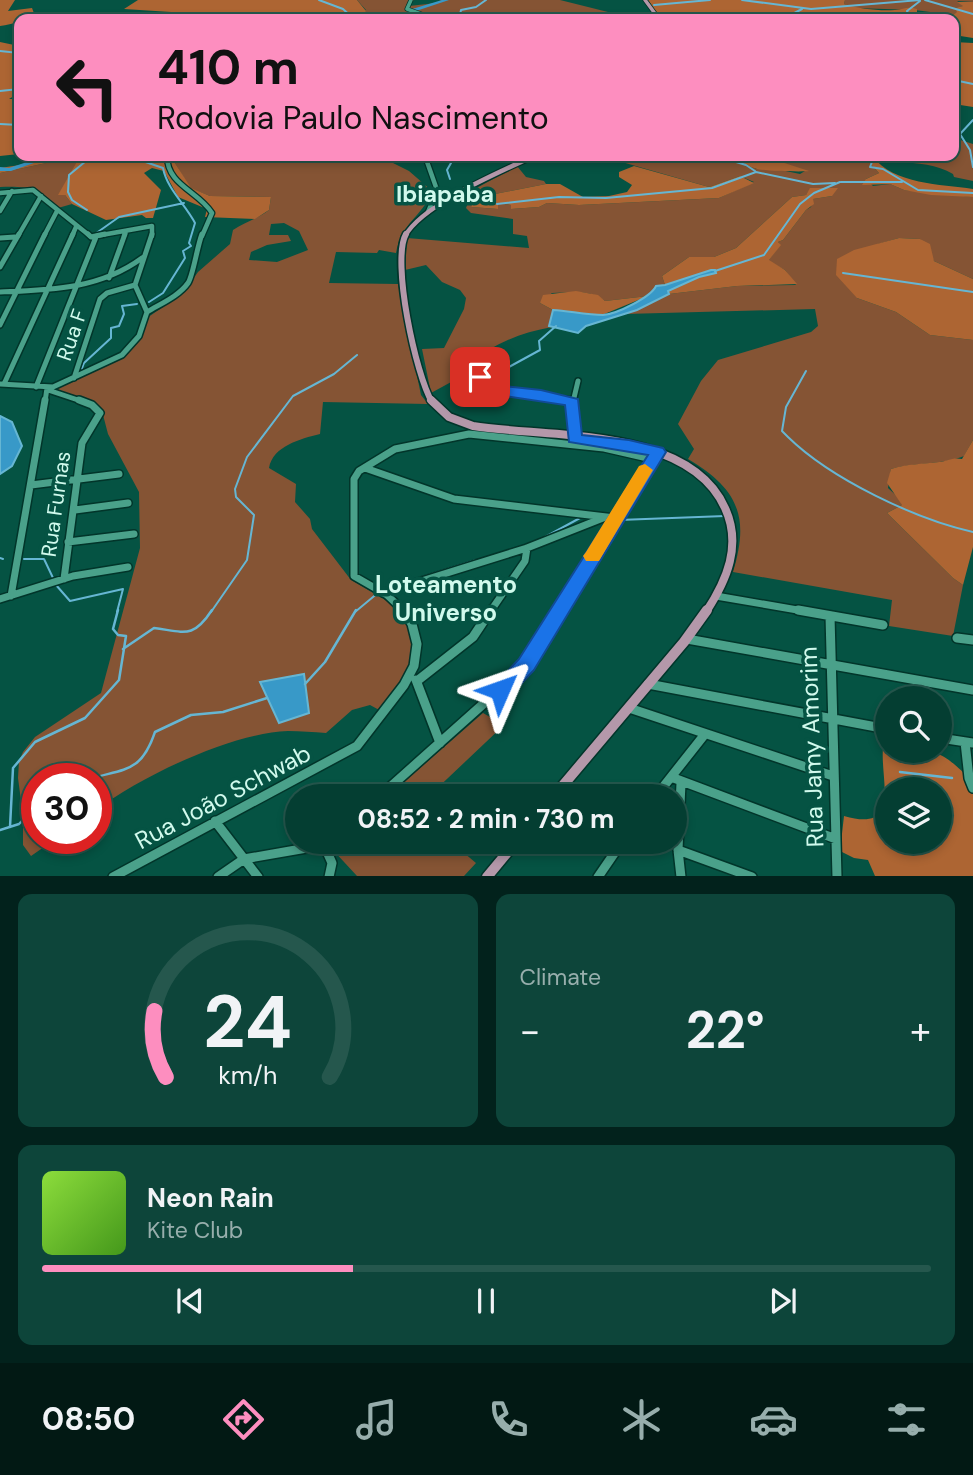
<!DOCTYPE html>
<meta charset="utf-8">
<style>
:root{--surface:#043e32;--page:#0d453a;--text:#f1f3f6;--muted:#97aeac;--line:#25574d;--accent:#fd8ebf}
body{margin:0;font-family:"DM Sans",sans-serif;background:var(--page);color:var(--text);height:100vh;display:flex;flex-direction:column;font-size:26px;white-space:nowrap}
*{box-sizing:border-box;margin:0}
p{font-size:23px;color:var(--muted)}
.icon{flex:none;width:38px;height:38px;fill:none;stroke:currentColor;stroke-width:2;stroke-linecap:round;stroke-linejoin:round}
.map{position:relative;height:876px;overflow:hidden}
.side{display:flex;flex-direction:column;gap:18px;padding:18px;background:#02221c;flex:1}
.side>*{flex:none}
.top-card{position:absolute;left:14px;top:14px;width:945px;height:147px;border-radius:14px;box-shadow:0 4px 10px #0003,0 0 0 2px var(--line);background:#fd8ebf;color:#111;overflow:hidden}
.fabs{position:absolute;left:875px;top:686px;display:grid;gap:14px}
.fabs a{display:grid;place-items:center;width:77px;height:77px;border-radius:50%;background:var(--surface);box-shadow:0 4px 10px #0003,0 0 0 2px var(--line);font-size:35px}
.speed{position:absolute;left:21px;top:763px;display:flex;gap:14px;font-size:35px;font-weight:700;text-align:center}
.speed>*{display:grid;place-content:center;width:91px;height:91px;border-radius:50%;background:var(--surface);box-shadow:0 4px 10px #0003,0 0 0 2px var(--line);line-height:1}
.speed .limit{border:10px solid #d22;background:#fff;color:#111}
.pin{position:absolute;display:grid;place-items:center;width:60px;height:60px;color:#fff;margin:-30px;border-radius:14px;box-shadow:0 4px 10px #0006}
.me{position:absolute;width:77px;margin:-38px;rotate:47deg;stroke-linejoin:round;filter:drop-shadow(0 0 5px #0008)}
.turn{display:flex;align-items:center;gap:24px;height:147px;padding:0 28px;font-size:32px}
.turn .icon{width:91px;height:91px;stroke-width:2.5}
.turn b{display:block;font-size:49px;line-height:60px}
.big{font-size:52px;font-weight:700;line-height:1.1}
.side .widget{flex:1;display:flex;flex-direction:column;justify-content:center;gap:10px;min-width:0;padding:0 24px;border-radius:14px;background:var(--page)}
.side .dial{align-items:center;gap:0}
.dial svg{height:182px;overflow:visible;fill:none;stroke:var(--line);stroke-width:7;stroke-linecap:round;text-anchor:middle}
.dial text{fill:var(--text);stroke:none}
.song{display:flex;align-items:center;gap:21px}
.cover{width:84px;height:84px;border-radius:10px;background:linear-gradient(135deg,hsl(90 70% 55%),hsl(100 70% 35%))}
.played{height:7px;border-radius:4px;background:linear-gradient(90deg,var(--accent) 35%,var(--line) 35%)}
.keys{display:flex;justify-content:space-around;direction:ltr}
.heat{display:flex;justify-content:space-between;align-items:center;font-size:38px;direction:ltr}
.side .tiles{flex:1;display:grid;gap:18px;grid-template-columns:1fr 1fr}
.widget:last-child{grid-column:span 2}
.trip{position:absolute;left:285px;top:784px;width:402px;height:70px;border-radius:35px;background:var(--surface);box-shadow:0 4px 10px #0003,0 0 0 2px var(--line);font-weight:700;line-height:70px;text-align:center}
.tabs{display:flex;height:112px;justify-content:space-around;align-items:center;background:#021914;color:var(--muted)}
.tabs .icon{width:49px;height:49px}
.tabs .on{color:var(--accent)}
.tabs b{font-size:32px;color:var(--text)}
.map>svg:first-child{display:block}
.green{fill:#855434;fill-rule:evenodd}
.forest{fill:#ad6533;fill-rule:evenodd}
.water{fill:#3899c8;stroke:#66b6d3;stroke-width:2}
.lines{fill:none;stroke-linecap:round;stroke-linejoin:round}
.stream-far1{stroke:#66b6d3;stroke-width:2}
.stream{stroke:#66b6d3;stroke-width:2.5}
.river{fill:#3899c8;fill-rule:evenodd}
.minor-far4-casing{stroke:#02352a;stroke-width:5}
.minor-far3-casing{stroke:#02352a;stroke-width:7}
.minor-far2-casing{stroke:#02352a;stroke-width:8}
.minor-far1-casing{stroke:#02352a;stroke-width:10}
.minor-casing{stroke:#02352a;stroke-width:12}
.major-far4-casing{stroke:#02352a;stroke-width:5}
.major-far3-casing{stroke:#02352a;stroke-width:7}
.major-far2-casing{stroke:#02352a;stroke-width:9}
.major-far1-casing{stroke:#02352a;stroke-width:11}
.major-casing{stroke:#02352a;stroke-width:13}
.minor-far4{stroke:#4aa18a;stroke-width:3.5}
.minor-far3{stroke:#4aa18a;stroke-width:4.5}
.minor-far2{stroke:#4aa18a;stroke-width:5}
.minor-far1{stroke:#4aa18a;stroke-width:7}
.minor{stroke:#4aa18a;stroke-width:9}
.major-far4{stroke:#b498aa;stroke-width:3.5}
.major-far3{stroke:#b498aa;stroke-width:4.5}
.major-far2{stroke:#b498aa;stroke-width:6}
.major-far1{stroke:#b498aa;stroke-width:8}
.major{stroke:#b498aa;stroke-width:10}
.route{fill:#1a73e8;stroke:#114b97;stroke-width:2}
.slow{fill:#f59e0b}
.labels{text-anchor:middle;stroke-width:7;stroke-linejoin:round;paint-order:stroke}
.street-label{font-size:21px;fill:#d1faed;stroke:#055343}
.far-district-label{font-size:23px;font-weight:bold;fill:#d1faed;stroke:#055343}
.quarter-label{font-size:24px;font-weight:bold;fill:#d1faed;stroke:#055343}
.near-street-label{font-size:24px;fill:#d1faed;stroke:#055343}
</style>
<div class="map">
<svg width="973" height="877" viewBox="0 0 973 877">
<rect width="100%" height="100%" fill="#055343"/>
<path class="green" d="M357,0H414L409,6L436,3L441,0H560L636,19H383L394,15L361,14L366,10Z
M845,0H973V2L957,1L964,6L955,8L958,12L953,15L915,10L854,8L844,4Z
M954,138L973,144V181L954,177L953,174C931,161 903,162 879,163L872,156H954Z
M178,156H386L385,159L409,171L432,191C421,219 402,221 396,253L379,250L377,253L336,252L329,283L398,284L421,395L428,404L323,402L320,434C300,439 273,446 269,468L296,484L295,502L310,519L312,529L351,580L399,608L406,619L414,649L412,663L406,677L381,711L370,705L352,710L326,733C313,732 301,731 288,731C231,733 142,776 96,810V779H37V838H57L31,856L23,845V816L18,778L19,761L23,752L35,737L101,693L140,548L139,492L108,434L102,411L53,387L118,356L136,338L144,320L183,293L198,272L230,244L233,230C245,222 257,219 269,210L271,197L210,196L190,188L175,163ZM284,223L299,231L308,250L277,262L249,260L251,252L267,245L291,241L288,235H269L271,224Z
M601,156H731L756,169H776L800,174L805,171L763,156H863L879,173L866,179L873,186L890,184L904,190L973,197V279L934,261L920,239L899,238L878,244L857,298L896,312L930,335L973,340V440L964,456C943,465 915,462 891,469L888,488L901,500L902,505L887,513L953,578L963,585L953,636L889,626L892,600L733,572C750,516 738,489 688,459L694,449L678,424L701,381L718,360L811,332L818,326L815,309L625,314L669,294L737,286L796,285L785,270L768,261L780,245L778,242L783,240L806,210L811,207L813,199L832,196L811,188L806,195L792,197L736,248L714,257H689L662,276L665,285L648,296L605,301C590,289 570,293 552,293L540,303L553,310L549,326L552,327C518,333 491,345 465,368L464,375L431,393L422,349L444,348L464,309L466,298L460,290L442,282L426,265L405,270L407,238L529,248L527,236L513,234V219L471,213L466,208L470,198L462,196L517,166L526,177L544,181L546,184L475,198L471,207L498,209V203L511,205V209L539,207L547,203L579,205L719,198L754,182L740,176L709,187Z
M74,157L79,160L59,195H65L72,204L58,208C37,188 29,186 0,187V173Z
M483,713L504,725L429,796H388Z
M336,842H451L476,863L464,876H357L332,849Z"/>
<path class="forest" d="M0,0H15L8,11L32,8L35,16C22,21 14,24 0,26Z
M138,0H357L366,11L363,14L395,15L383,19H197L171,12L124,9Z
M648,0H845L844,4C859,9 879,11 895,10C904,9 908,6 917,9V12L953,15L957,12L955,8L963,6L957,2H973V38L954,35V19H661Z
M0,42L19,46V80L14,83L19,84V93L9,99H19V154L0,156Z
M954,42L973,43V107L954,104Z
M50,156H178L175,163L191,188L210,196L271,197L269,210L255,219L205,217L207,209L178,197L164,171L152,168L144,173L161,190L153,218H146L142,215L106,220L72,204L65,195H58L78,160L74,157L0,173V168L20,165Z
M731,156H763L809,171C804,172 763,171 757,169C749,167 739,160 731,156Z
M863,156H872C895,185 940,184 973,189V197L931,195L904,190L890,184L862,185L866,179L879,173Z
M634,166L709,187L740,176L754,183L719,198L579,205L547,203L539,207L511,209V205L498,203V209L471,207L475,198L546,184H560L583,197L609,196L627,192L632,185L619,177V172Z
M810,188H838L832,196L813,199L814,204L806,210L783,240L778,242L781,245L769,260L785,270L797,284L737,286L669,294L668,291L699,277L716,273L711,270L665,285L662,276L689,257H714L736,248L792,197L806,195Z
M899,238L920,239L930,244L934,261L973,279V340L930,335L896,312L857,298L836,275L837,259L854,250Z
M576,291L598,295L605,301L648,296L602,315L553,310L540,303L543,295Z
M973,440V547L963,585L953,578L887,513L902,505L887,483L891,469C907,464 922,464 939,462C948,461 952,457 962,459Z
M887,747V751C937,751 937,746 973,782V876H875L868,860L854,858L840,851L844,816C902,833 880,781 883,748ZM887,789H940V842H887Z"/>
<path class="water" d="M711,270H715L716,273L699,277L668,291L669,294L637,310L586,326L578,333L549,326L553,310C569,311 587,315 603,315C617,314 651,297 656,286L665,285Z
M0,416L12,422L22,446L12,466L0,474Z
M304,674L309,713L279,723L260,682Z"/>
<g class="lines">
<path class="stream-far1" d="M319,0L343,9L354,19
M742,0L811,9L920,0
M925,0L973,14
M654,5L710,0
M410,13L425,19
M459,19L461,10L476,7L486,0
M783,19L802,9
M911,19L907,11L920,1
M0,51L19,53
M954,80L973,84
M0,91L19,89
M973,120L960,134L970,150L973,167
M0,124L19,125
M85,156L86,161L69,175L68,192L72,200L87,210
M128,156L163,168C167,189 185,204 195,223L189,243L191,246L183,251L185,258L163,293L149,302
M716,156L746,165L755,171
M869,156L872,162L870,167L883,169L918,190L973,193
M450,179L447,170L455,156
M841,182H902
M497,204L559,197L606,198L712,188L756,172L813,184L835,183
M95,234L119,217L184,203
M715,271L764,255L800,204L814,193L840,182
M843,273L973,292
M81,371L84,363L111,338V328L119,326L124,314L122,306L137,304
M806,371L786,407L782,431L788,437C831,479 915,519 973,532
M487,379L540,350L539,341L556,326
M472,389L479,385
M619,520L725,516
M545,537L580,518
M0,558L3,559
M24,559H44L54,580
M56,585L70,601L123,589L117,612
M388,588L476,560
M211,612L247,560L254,515L236,497L235,489L247,457L293,396L334,374L357,355
M355,612L379,592"/>
<path class="stream" d="M123,649L154,628C185,632 193,639 212,610
M305,684L325,662L356,610
M900,772L952,778
M89,779C126,768 141,773 155,732L191,715L223,712L267,698
M10,827L13,768L35,742L85,718L119,680L126,636L118,635L113,629L118,610
M0,830L19,824L37,805"/>
<path class="river" d="M442,0H449L413,12L405,19H400L409,10Z
M45,156H54L11,171H0V167L9,168Z"/>
<defs>
<path id="minor-far4" d="M411,0L407,9L435,19"/>
<path id="minor-far3" d="M167,156C167,185 198,191 212,213L202,236
M425,156L437,190L428,212
M0,193L33,190L90,236
M0,211L12,191
M18,236L41,196
M44,236L57,211
M72,236L76,227
M96,236L152,226V236
M124,236L126,231"/>
<path id="minor-far2" d="M88,234L91,237L105,234
M0,238L15,237
M0,267L19,234
M109,278L125,234
M0,292C51,290 100,289 142,258
M147,312L135,285L152,234
M0,325L45,234
M481,366L479,377L486,388L573,402
M74,378L100,299L107,293L135,285
M0,384L53,387L122,355L139,336L147,312C160,304 179,296 188,283C193,276 197,247 202,234
M4,384L73,234
M36,387L96,237
M48,390L84,402
M45,402L47,388
M573,402L578,381"/>
<path id="minor-far1" d="M566,400L573,402
M573,400L574,437
M365,468L454,499L615,518
M31,485L119,474
M75,510L128,503
M68,542L134,534
M64,579L82,443L100,413L92,405L79,400
M383,593L527,548L603,518
M11,596L45,400
M716,596L809,612
M0,599L73,576L128,567
M405,612L387,595L354,576V479L359,471L395,449L469,434L604,448L652,459
M490,612L525,561L527,548
M559,612L653,458"/>
<path id="minor" d="M798,610L883,625
M830,616L837,877
M957,638L973,640
M687,639L973,690
M416,680L440,743
M417,681L473,637L491,610
M648,684L887,729
M629,708L833,776
M940,738L973,743
M965,742L969,778L973,788
M671,777L836,839
M681,783L678,850L681,877
M380,796L527,665L560,610
M656,796L705,734
M215,821L258,877
M324,845L332,863L329,877
M678,850L752,877
M113,877L357,746L404,685L414,666L417,644L412,624L404,610
M218,877L244,859L324,845L328,842
M598,877L622,842"/>
<path id="major-far4" d="M645,0L659,19"/>
<path id="major-far3" d="M405,236C423,204 500,172 534,156"/>
<path id="major-far2" d="M406,234C391,260 416,376 432,402"/>
<path id="major-far1" d="M431,400L449,417L473,426C547,438 689,426 725,508C742,545 727,580 706,612"/>
<path id="major" d="M554,796L684,642L707,610
M487,877L516,842"/>
</defs>
<use href="#minor-far4" class="minor-far4-casing"/>
<use href="#minor-far3" class="minor-far3-casing"/>
<use href="#minor-far2" class="minor-far2-casing"/>
<use href="#minor-far1" class="minor-far1-casing"/>
<use href="#minor" class="minor-casing"/>
<use href="#major-far4" class="major-far4-casing"/>
<use href="#major-far3" class="major-far3-casing"/>
<use href="#major-far2" class="major-far2-casing"/>
<use href="#major-far1" class="major-far1-casing"/>
<use href="#major" class="major-casing"/>
<use href="#minor-far4" class="minor-far4"/>
<use href="#minor-far3" class="minor-far3"/>
<use href="#minor-far2" class="minor-far2"/>
<use href="#minor-far1" class="minor-far1"/>
<use href="#minor" class="minor"/>
<use href="#major-far4" class="major-far4"/>
<use href="#major-far3" class="major-far3"/>
<use href="#major-far2" class="major-far2"/>
<use href="#major-far1" class="major-far1"/>
<use href="#major" class="major"/>
</g>
<path class="route" d="M480,373L485,374L493,385L541,390L578,399L582,435L629,440L663,448L666,452L534,670C523,681 510,701 493,696L490,690L519,659L648,455L569,442L565,405L485,393L479,390L472,377Z"/>
<path class="slow" d="M645,464L653,470L599,561H586L583,556L586,552L639,466Z"/>
<g class="labels">
<g class="street-label">
<text transform="translate(72 335) rotate(-71)" y="7">Rua F</text>
<text transform="translate(56 504) rotate(-82)" y="7">Rua Furnas</text>
</g>
<g class="far-district-label">
<text x="445" y="202">Ibiapaba</text>
</g>
<g class="quarter-label">
<text x="446" y="593">Loteamento<tspan x="446" dy="28">Universo</tspan></text>
</g>
<g class="near-street-label">
<text transform="translate(812 747) rotate(-92)" y="8">Rua Jamy Amorim</text>
<text transform="translate(223 797) rotate(-28)" y="8">Rua João Schwab</text>
</g>
</g>
</svg>
<div class="fabs">
<a><svg class="icon" aria-label="search" viewBox="0 0 24 24"><circle cx="10" cy="10" r="6"/><path d="M15 15l6 6"/></svg></a>
<a><svg class="icon" aria-label="layers" viewBox="0 0 24 24"><path d="M12 4l9 5-9 5-9-5zM3 14l9 5 9-5"/></svg></a>
</div>
<div class="speed"><div class="limit">30</div></div>
<div class="pin" style="left:480px;top:377px;background:#d93025"><svg class="icon" aria-label="arrive" viewBox="0 0 24 24"><path d="M6 21V4h12l-3 4 3 4H6"/></svg></div>
<svg class="me" style="left:500px;top:690px" viewBox="-20 -20 40 40"><path d="M0-17L14 15 0 8-14 15z" fill="#1a73e8" stroke="#fff" stroke-width="4"/></svg>
<div class="trip">08:52 · 2 min · 730 m</div>
<div class="top-card">
<div class="turn"><svg class="icon" aria-label="left" viewBox="0 0 24 24"><path d="M17 20v-9H6M10 6l-5 5 5 5"/></svg><div><b>410 m</b>Rodovia Paulo Nascimento</div></div>
</div>
</div>
<section class="side">
<div class="tiles">
<div class="widget dial"><svg viewBox="0 0 100 80">
<path d="M14 69A42 42 0 1 1 86 69"/>
<path d="M14 69A42 42 0 0 1 9 40" stroke="#fd8ebf"/>
<text x="50" y="56" font-size="32" font-weight="700">24</text>
<text x="50" y="72" font-size="11">km/h</text>
</svg></div>
<div class="widget"><p>Climate</p>
<div class="heat"><a>−</a><b class="big">22°</b><a>+</a></div>
</div>
<div class="widget">
<div class="song"><i class="cover"></i><div><b>Neon Rain</b><p>Kite Club</p></div></div>
<div class="played"></div>
<div class="keys"><svg class="icon" aria-label="previous" viewBox="0 0 24 24"><path d="M18 5L8 12l10 7zM5 5v14"/></svg><svg class="icon" aria-label="pause" viewBox="0 0 24 24"><path d="M8 5v14M16 5v14"/></svg><svg class="icon" aria-label="next" viewBox="0 0 24 24"><path d="M6 5l10 7-10 7zM19 5v14"/></svg></div>
</div>
</div>
</section>
<nav class="tabs">
<b>08:50</b>
<svg class="icon on" aria-label="directions" viewBox="0 0 24 24"><path d="M12 3l9 9-9 9-9-9zM9 14v-3h6M13 9l2 2-2 2"/></svg>
<svg class="icon" aria-label="music" viewBox="0 0 24 24"><path d="M9 18V5l10-2v13"/><circle cx="6" cy="18" r="3"/><circle cx="16" cy="16" r="3"/></svg>
<svg class="icon" aria-label="phone" viewBox="0 0 24 24"><path d="M5 4h4l2 5-3 2q2 4 5 5l2-3 5 2v4C11 20 4 13 5 4z"/></svg>
<svg class="icon" aria-label="climate" viewBox="0 0 24 24"><path d="M12 3v18M4 7l16 10M4 17L20 7"/></svg>
<svg class="icon" aria-label="car" viewBox="0 0 24 24"><path d="M5 17H2v-5l4-1 3-4h7l3 4 3 1v5h-3M9 17h6M6 11h13"/><circle cx="7" cy="17" r="2"/><circle cx="17" cy="17" r="2"/></svg>
<svg class="icon" aria-label="filters" viewBox="0 0 24 24"><path d="M4 7h16M4 17h16"/><circle cx="9" cy="7" r="2"/><circle cx="15" cy="17" r="2"/></svg>
</nav>
